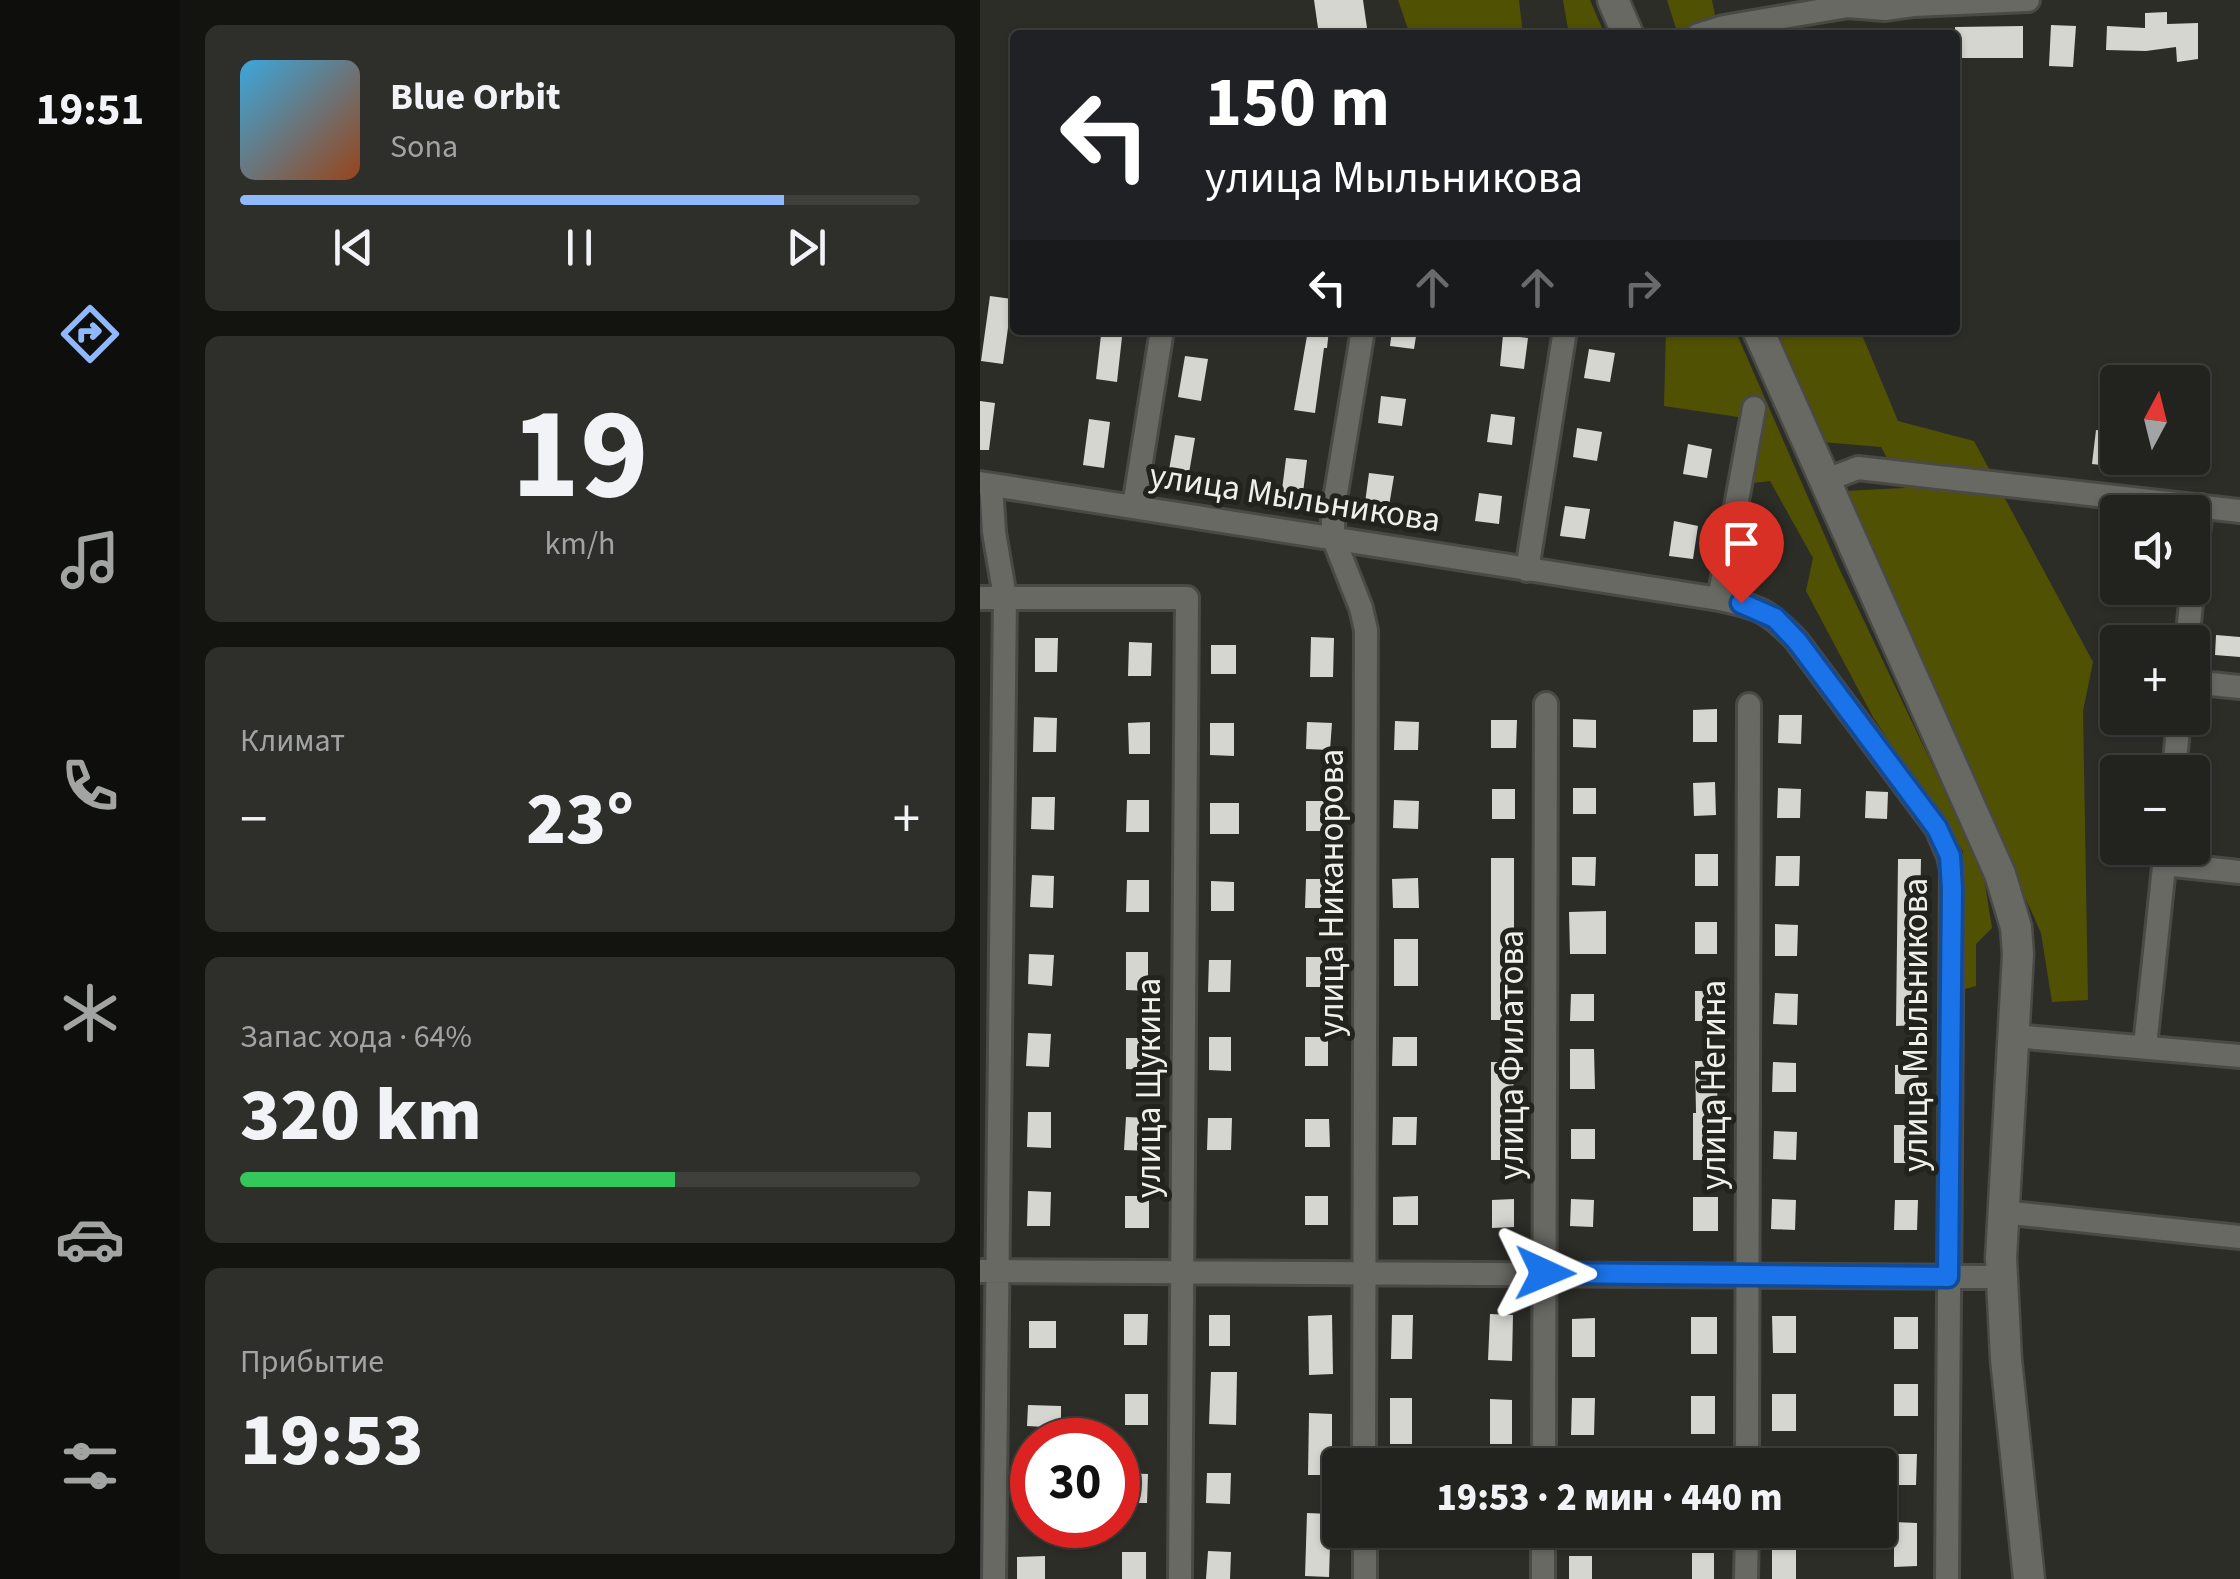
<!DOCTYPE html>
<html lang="ru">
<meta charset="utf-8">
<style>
:root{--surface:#22221e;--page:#2e2f2b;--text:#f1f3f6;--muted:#a2a4a4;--line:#3f3f3c;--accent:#8fb8fd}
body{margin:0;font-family:"Source Sans 3",sans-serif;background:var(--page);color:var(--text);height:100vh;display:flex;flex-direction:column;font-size:38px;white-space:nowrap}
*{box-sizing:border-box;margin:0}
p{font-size:32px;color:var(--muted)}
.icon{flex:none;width:55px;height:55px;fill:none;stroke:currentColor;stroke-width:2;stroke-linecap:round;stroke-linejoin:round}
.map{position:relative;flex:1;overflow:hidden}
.drawer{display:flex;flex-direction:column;gap:25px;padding:25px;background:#131310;width:800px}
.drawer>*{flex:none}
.top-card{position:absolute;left:30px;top:30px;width:950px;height:305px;border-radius:10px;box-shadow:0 2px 8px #0004,0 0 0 2px var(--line);background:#202124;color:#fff;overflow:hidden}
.needle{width:65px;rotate:7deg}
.fabs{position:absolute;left:1120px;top:365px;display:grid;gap:20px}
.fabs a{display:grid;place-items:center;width:110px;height:110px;border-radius:10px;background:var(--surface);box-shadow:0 2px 8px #0004,0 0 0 2px var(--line);font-size:50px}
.speed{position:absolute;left:30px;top:1418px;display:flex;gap:20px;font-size:50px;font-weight:700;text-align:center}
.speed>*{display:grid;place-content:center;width:130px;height:130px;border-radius:50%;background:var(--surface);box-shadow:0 2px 8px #0004,0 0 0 2px var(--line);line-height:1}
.speed .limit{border:15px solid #d22;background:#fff;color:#111}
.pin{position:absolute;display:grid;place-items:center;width:85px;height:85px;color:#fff;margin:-102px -42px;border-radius:50% 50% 50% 0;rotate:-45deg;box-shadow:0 0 10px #0007}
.pin .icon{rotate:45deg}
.me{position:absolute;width:110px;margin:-55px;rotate:91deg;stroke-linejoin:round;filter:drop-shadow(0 0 8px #0008)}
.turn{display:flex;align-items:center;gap:35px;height:210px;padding:0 30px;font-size:45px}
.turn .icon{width:130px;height:130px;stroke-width:2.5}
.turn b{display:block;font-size:70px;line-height:85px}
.lanes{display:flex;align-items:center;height:95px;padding:0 30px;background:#0003;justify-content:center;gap:50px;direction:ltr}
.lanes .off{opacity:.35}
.big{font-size:75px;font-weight:800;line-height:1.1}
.drawer .tile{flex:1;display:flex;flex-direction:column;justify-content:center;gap:15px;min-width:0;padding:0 35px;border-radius:15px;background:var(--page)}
.drawer .dial{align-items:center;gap:0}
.dial b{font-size:130px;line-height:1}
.song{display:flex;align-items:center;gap:30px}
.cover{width:120px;height:120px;border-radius:15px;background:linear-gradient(135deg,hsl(200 70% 55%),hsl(20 70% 35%))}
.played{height:10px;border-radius:5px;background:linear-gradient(90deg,var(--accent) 80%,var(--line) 80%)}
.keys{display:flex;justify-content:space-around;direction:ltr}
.heat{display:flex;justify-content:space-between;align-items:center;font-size:55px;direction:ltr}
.charge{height:15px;border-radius:8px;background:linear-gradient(90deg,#34c759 64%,var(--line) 0)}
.trip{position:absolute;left:342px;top:1448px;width:575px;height:100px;border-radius:10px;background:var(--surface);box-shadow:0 2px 8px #0004,0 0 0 2px var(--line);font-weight:800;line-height:100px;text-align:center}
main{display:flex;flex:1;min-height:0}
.tab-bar{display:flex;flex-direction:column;width:180px;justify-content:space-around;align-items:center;background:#0e0e0c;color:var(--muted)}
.tab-bar .icon{width:70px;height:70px}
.tab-bar .active{color:var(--accent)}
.tab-bar b{font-size:45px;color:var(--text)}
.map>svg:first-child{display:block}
.green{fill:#515103}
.building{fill:#d6d6d0}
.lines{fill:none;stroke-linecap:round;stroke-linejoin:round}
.street-casing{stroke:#494946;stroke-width:28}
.secondary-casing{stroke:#494946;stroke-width:35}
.street{stroke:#686963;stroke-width:22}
.secondary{stroke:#686963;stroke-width:30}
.route-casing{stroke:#114b97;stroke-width:25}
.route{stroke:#1a73e8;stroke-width:18}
.labels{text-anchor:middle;stroke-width:10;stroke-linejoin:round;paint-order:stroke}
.street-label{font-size:35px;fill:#efefec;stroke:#23231e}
</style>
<main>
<nav class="tab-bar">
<b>19:51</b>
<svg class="icon active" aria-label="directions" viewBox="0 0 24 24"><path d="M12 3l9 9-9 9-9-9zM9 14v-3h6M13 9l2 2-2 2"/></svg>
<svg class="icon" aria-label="music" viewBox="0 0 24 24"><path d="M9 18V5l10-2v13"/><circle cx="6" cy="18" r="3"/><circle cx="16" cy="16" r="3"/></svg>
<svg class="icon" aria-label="phone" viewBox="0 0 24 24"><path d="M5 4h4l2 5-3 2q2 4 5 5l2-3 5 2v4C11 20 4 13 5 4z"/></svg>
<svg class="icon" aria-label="climate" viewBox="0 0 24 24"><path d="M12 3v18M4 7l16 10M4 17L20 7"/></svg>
<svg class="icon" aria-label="car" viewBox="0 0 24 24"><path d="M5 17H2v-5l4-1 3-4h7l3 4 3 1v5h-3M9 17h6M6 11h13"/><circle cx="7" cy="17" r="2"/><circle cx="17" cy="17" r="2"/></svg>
<svg class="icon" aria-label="filters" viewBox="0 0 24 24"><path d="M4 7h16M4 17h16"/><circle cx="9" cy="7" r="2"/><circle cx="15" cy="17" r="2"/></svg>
</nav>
<section class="drawer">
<div class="tile">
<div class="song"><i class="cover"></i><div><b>Blue Orbit</b><p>Sona</p></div></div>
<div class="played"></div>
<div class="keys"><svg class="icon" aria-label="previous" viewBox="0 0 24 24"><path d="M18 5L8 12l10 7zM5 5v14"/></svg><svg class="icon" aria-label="pause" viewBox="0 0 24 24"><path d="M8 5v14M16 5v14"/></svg><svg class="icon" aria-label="next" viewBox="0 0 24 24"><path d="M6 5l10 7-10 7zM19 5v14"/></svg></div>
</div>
<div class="tile dial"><b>19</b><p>km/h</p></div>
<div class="tile"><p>Климат</p>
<div class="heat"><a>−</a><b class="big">23°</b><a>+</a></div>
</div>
<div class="tile"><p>Запас хода · 64%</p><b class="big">320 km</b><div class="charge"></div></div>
<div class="tile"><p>Прибытие</p><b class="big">19:53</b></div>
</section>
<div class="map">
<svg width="1260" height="1579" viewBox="0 0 1260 1579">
<rect width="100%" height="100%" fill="#2d2d28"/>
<path class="green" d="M418,0H539L543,35H430Z
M583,0H610L625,35H589Z
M687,0H732L739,35H698Z
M686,330H755L858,566L1003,872L1012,928L996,944V986L981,990L983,851L893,717L826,591L833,558L790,481L773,483L765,418L684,406Z
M791,330H880L918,421L994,441L1113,662L1103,711L1108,1000L1072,1002L1061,933L865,491L924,488L901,447L842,442Z"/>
<path class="building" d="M334,0H383L388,35H339Z
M1187,12V24L1218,23V59L1197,62L1196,47L1166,51L1126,50L1127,26L1165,28V13Z
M1071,25L1096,26L1093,67L1069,66Z
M1043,26V58H975V27Z
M10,296L32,299L23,364L1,361Z
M328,330H349L347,348H344L335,413L314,410Z
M412,330H437L434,349L410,346Z
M121,335L142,337L137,382L116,379Z
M523,335L548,338L544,369L520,366Z
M609,349L635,353L630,382L604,378Z
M205,356L228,359L221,401L198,397Z
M401,396L426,399L422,426L398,423Z
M0,401L15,403L9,450H0Z
M511,414L535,417L532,445L507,442Z
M109,419L130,422L124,468L103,465Z
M597,428L622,432L617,461L593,457Z
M1116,430L1138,432V467L1112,464Z
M195,435L215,438L208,479L188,476Z
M708,444L732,449L727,478L703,474Z
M306,458L327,460L322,501L301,498Z
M389,473L414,476L409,506L385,503Z
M499,493L522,496L519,524L495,521Z
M585,506L610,509L605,539L580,536Z
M694,521L718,526L713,559L689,556Z
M766,535L793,540L787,570L760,565Z
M1236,635L1260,637V657L1235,655Z
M331,637L354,638L353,677H330Z
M55,638H78L77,672H55Z
M149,642L172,643L171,676H148Z
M231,645H256V674H231Z
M737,709V742H713V710Z
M799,715H822L821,744L798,743Z
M54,717L77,718L76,752H53Z
M593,719L616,720V748L593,747Z
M511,720H537L536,748H511Z
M415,721L439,722L438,750H414Z
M170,722V754H149L148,723Z
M327,722L352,723L350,750L326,749Z
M230,723H254V756L230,755Z
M735,782L736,815L714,816L713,783Z
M593,788H616V814H593Z
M798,788L821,789L820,818H797Z
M512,789H535V819H512Z
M886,791L908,792L907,819L885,818Z
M52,797H75L74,830L51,829Z
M147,800H169V832H146Z
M414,800L439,801L438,829L413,828Z
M326,801H352V831H326Z
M230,803H259V834H230Z
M715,854H738V886H715Z
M796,856H820L819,886H795Z
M592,857H616L615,886L592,885Z
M511,858H534V1020H511Z
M918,859H941L940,914H946L945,972H938L939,1025L916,1026Z
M52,875L74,876L73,908L50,907Z
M438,878L439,908H413L412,879Z
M326,879H350V908H325Z
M147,880H169V912H146Z
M231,881L254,882V911H231Z
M626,911V954H590L589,912Z
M715,922H737V954H715Z
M795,924L818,925L817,956H795Z
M414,939H438V986H414Z
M146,952H168V991L146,990Z
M49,954L74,955L72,986L48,984Z
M326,957H349L348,987H326Z
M229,960H251L250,992H228Z
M715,991H738V1021H715Z
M795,993L818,994L817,1025L793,1024Z
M591,994H614V1021H590Z
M48,1033L71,1034L69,1067L46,1066Z
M229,1037H251V1071L229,1070Z
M325,1037H348V1066H325Z
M413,1037H437V1066H412Z
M146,1038H167L168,1070L146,1069Z
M590,1049H614L615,1089H590Z
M715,1061H738L736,1160H713V1113H716Z
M511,1062H533L535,1160H511Z
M793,1062L816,1063V1092H792Z
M938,1064L939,1094H915V1065Z
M48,1112H71V1148L47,1147Z
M146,1117L168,1118L167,1151L144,1150Z
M413,1117H437L436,1145H412Z
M228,1118H252L251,1150H227Z
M325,1119H349L350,1147H325Z
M914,1125H938L937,1163H914Z
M591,1129H615V1159H591Z
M794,1131L817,1132L816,1160L793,1159Z
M48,1191L71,1192L70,1226H47Z
M145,1196H169V1228H145Z
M325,1196H348V1225H325Z
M438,1196V1225H413V1197Z
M713,1197H738V1231H713Z
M534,1199V1227L512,1228V1200Z
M591,1199L614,1200L613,1227L590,1226Z
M792,1199L816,1200L815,1230L791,1229Z
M915,1200H938L937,1230H914Z
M144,1314H168L167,1345H144Z
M510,1314L533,1315L532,1361L508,1360Z
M229,1315H250V1346H229Z
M352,1315L353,1374L329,1375L328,1316Z
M412,1315H433L432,1359H411Z
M792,1316H816V1353H793Z
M711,1317H737V1354H711Z
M914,1317H938V1349H914Z
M615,1318V1357H592V1319Z
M49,1321H76V1348H49Z
M231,1372H257L256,1425L229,1424Z
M914,1384H938V1416H914Z
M145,1394H168V1425H145Z
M792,1394H816V1431H792Z
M711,1396H735V1434H711Z
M410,1398H432V1444H410Z
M592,1398H615L614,1435H591Z
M510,1399L532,1400V1444H510Z
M48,1405L81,1406V1428L47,1426Z
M329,1413L352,1414V1475H328Z
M913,1454H937L936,1485H913Z
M144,1473L168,1474L167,1503H144Z
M227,1473H251L250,1504L226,1503Z
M327,1513L351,1514L349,1577L325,1576Z
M914,1522L937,1523V1566L914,1567Z
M792,1547H816V1579H792Z
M228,1551L251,1552L250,1579H226Z
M142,1552H166V1579H142Z
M712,1553H734V1579H712Z
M65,1556V1579H37V1557Z
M589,1556H612V1579H589Z"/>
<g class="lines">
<defs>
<path id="street" d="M718,35L744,27L868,6L905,9L933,5L1048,0
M383,330L353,511V537L381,608L386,630L384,1465
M844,481L878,468L1260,511
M0,483L739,599C779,607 789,611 817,641L957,828L969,856L972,870L967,1579
M11,485L14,532L25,597L14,1579
M154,506L182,330
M547,570L585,330
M0,598H207L200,1579
M739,599L774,408
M1207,642L1221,506
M1212,682L1260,687
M1194,772L1199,718
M1184,864L1260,872
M1034,1036L1260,1056
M1165,1046L1186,848
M1022,1212L1260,1237
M0,1271L1022,1277
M564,1465L566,704
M767,1465L769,705
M385,1530V1579
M563,1579V1530
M766,1579L767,1530"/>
<path id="secondary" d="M633,0L648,35
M778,330L1020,874L1036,927L1038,954L1021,1258L1026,1359L1049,1579"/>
</defs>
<use href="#street" class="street-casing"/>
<use href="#secondary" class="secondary-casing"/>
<use href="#street" class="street"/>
<use href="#secondary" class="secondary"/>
</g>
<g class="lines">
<defs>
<path id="route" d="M565,1273L968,1277L972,889L970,856L957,828L817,641L795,618L761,603"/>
</defs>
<use href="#route" class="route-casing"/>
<use href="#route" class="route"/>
</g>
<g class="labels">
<g class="street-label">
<text transform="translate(315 497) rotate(9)" y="12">улица Мыльникова</text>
<text transform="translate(351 893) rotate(-90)" y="12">улица Никанорова</text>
<text transform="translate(935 1025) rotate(-90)" y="12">улица Мыльникова</text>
<text transform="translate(531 1055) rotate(-90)" y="12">улица Филатова</text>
<text transform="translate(733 1085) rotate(-90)" y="12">улица Негина</text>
<text transform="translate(168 1088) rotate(-90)" y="12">улица Щукина</text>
</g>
</g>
</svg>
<div class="fabs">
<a><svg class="needle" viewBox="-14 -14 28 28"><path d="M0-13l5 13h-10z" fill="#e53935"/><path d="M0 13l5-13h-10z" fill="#a2a4a4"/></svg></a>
<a><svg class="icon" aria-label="sound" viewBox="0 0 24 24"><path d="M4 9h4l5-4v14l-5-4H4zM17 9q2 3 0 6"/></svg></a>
<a>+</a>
<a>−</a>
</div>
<div class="speed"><div class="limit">30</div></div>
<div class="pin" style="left:761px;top:603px;background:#d93025"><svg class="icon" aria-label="arrive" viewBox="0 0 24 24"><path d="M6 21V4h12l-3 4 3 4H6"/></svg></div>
<svg class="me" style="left:565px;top:1273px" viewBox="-20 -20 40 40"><path d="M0-17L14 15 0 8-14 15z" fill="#1a73e8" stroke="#fff" stroke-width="4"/></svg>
<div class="trip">19:53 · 2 мин · 440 m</div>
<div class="top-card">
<div class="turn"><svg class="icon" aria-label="left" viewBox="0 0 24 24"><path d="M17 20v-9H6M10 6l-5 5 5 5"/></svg><div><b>150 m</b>улица Мыльникова</div></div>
<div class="lanes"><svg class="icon" aria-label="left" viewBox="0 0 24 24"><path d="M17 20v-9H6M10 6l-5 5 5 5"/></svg><svg class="icon off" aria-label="ahead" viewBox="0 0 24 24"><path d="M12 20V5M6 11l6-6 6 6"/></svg><svg class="icon off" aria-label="ahead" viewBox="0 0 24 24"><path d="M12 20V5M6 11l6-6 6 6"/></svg><svg class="icon off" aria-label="right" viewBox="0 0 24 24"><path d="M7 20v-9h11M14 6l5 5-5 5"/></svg></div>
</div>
</div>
</main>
